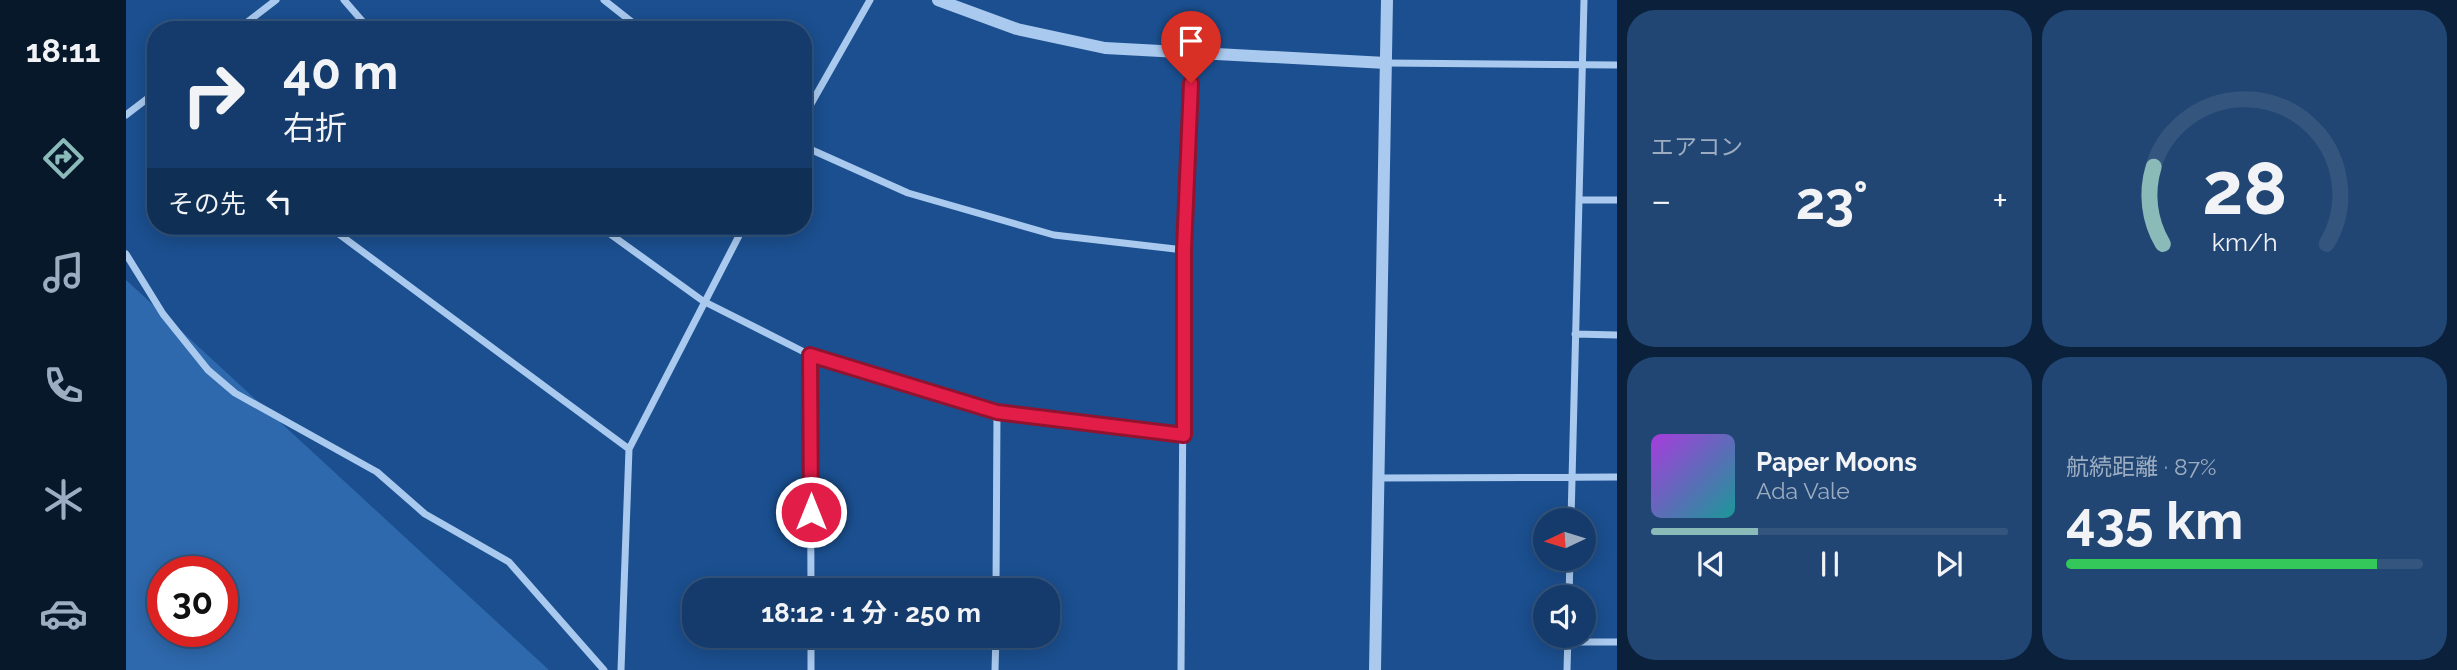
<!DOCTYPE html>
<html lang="ja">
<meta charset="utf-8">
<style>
:root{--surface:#143b6b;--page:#214673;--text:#f1f3f6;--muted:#9dadc1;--line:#33557e;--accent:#8bbbb9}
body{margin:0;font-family:Raleway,"Noto Sans JP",sans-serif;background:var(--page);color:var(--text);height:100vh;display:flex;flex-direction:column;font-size:26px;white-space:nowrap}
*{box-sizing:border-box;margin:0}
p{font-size:23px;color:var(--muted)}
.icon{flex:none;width:38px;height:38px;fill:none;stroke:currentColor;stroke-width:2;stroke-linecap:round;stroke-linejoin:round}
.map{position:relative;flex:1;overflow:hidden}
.panel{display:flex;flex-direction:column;gap:10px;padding:10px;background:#0b203b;width:840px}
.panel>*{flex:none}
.guide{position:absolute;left:21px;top:21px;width:665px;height:214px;border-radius:28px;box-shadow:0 4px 18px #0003,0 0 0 2px var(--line);background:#143b6b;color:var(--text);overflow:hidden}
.needle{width:46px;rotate:266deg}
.fabs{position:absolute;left:1407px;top:508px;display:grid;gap:14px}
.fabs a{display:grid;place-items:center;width:63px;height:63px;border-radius:50%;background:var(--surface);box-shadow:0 4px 18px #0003,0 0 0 2px var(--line);font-size:35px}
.speed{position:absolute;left:21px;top:556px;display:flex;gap:14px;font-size:35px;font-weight:700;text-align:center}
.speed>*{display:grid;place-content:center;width:91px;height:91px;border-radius:50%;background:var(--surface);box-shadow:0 4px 18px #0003,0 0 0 2px var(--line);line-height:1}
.speed .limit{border:10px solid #d22;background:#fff;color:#111}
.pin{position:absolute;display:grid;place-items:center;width:60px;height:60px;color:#fff;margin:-72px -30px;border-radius:50% 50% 50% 0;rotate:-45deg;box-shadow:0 0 7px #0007}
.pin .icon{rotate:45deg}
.me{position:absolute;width:77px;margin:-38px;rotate:0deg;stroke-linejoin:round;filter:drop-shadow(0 0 5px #0008)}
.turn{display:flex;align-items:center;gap:24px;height:147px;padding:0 21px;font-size:32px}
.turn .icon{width:91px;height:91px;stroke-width:2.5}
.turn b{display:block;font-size:49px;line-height:60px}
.then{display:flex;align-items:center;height:66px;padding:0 21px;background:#0003;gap:14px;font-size:26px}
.big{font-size:52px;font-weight:700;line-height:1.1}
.panel .widget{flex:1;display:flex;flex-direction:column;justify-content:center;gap:10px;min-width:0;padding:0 24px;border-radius:28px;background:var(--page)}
.panel .dial{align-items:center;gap:0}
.dial svg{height:182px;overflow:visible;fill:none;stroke:var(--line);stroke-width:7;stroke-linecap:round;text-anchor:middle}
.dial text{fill:var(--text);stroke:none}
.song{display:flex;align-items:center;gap:21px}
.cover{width:84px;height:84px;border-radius:10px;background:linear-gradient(135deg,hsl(280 70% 55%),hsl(180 70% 35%))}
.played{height:7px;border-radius:4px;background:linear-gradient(90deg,var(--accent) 30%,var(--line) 30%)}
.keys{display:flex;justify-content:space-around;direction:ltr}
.heat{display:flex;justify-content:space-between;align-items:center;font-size:38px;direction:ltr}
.charge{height:10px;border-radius:5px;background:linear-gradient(90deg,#34c759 87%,var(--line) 0)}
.panel .tiles{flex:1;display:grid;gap:10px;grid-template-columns:repeat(2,1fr)}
.trip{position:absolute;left:556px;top:578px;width:378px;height:70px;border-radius:28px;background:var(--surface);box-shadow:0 4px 18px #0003,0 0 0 2px var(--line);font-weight:700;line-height:70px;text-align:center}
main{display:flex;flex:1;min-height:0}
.menu{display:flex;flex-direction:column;width:126px;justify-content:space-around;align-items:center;background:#08182b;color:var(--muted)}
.menu .icon{width:49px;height:49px}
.menu .selected{color:var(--accent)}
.menu b{font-size:32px;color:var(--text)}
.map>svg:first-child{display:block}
.green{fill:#2e69ad;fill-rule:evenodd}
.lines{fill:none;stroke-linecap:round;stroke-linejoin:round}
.minor{stroke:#a9c9ee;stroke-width:7}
.tertiary{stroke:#a9c9ee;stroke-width:12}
.route-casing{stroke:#92132f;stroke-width:18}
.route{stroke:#e11d48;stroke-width:12}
</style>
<main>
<nav class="menu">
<b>18:11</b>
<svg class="icon selected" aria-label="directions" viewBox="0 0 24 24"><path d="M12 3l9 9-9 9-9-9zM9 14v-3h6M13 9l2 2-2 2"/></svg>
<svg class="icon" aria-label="music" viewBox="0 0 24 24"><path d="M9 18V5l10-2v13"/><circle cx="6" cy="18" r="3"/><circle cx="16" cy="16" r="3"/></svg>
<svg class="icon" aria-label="phone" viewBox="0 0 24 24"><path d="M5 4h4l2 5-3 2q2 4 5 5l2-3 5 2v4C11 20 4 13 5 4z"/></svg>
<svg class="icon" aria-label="climate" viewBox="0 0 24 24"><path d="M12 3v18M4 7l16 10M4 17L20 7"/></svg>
<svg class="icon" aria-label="car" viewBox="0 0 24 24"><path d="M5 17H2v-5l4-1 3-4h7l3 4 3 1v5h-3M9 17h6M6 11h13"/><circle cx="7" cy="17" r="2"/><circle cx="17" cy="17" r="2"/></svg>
</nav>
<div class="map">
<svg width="1491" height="670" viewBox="0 0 1491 670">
<rect width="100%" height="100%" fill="#1b4f8f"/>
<path class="green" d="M0,280L422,669V670H0ZM37,572H96V632H37Z"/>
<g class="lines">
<path class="minor" d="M218,0L244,30
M478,0L516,30
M111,30L150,0
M1260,63L1491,65
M0,115L30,92
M677,118L744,0
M677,146L782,193L928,235L1058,250
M1453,200H1491
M202,226L503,449
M473,226L577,301L684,355L871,412L1057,435
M0,254L37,314L82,370L109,393L251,472L299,514L383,562L478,670
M1449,334L1491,335
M684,355L685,590
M1253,478L1491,477
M1445,520L1458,0
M870,590L871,412
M1443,597L1444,558
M685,635V670
M1442,642H1491
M495,670L503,449L618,226
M869,670L870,635
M1055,670L1058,250L1067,55
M1441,670L1442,635"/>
<path class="tertiary" d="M812,0L891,29L979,48L1260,63
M1249,670L1261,0"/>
</g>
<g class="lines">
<defs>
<path id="route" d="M685,512L684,355L871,412L1058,435V250L1065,83"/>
</defs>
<use href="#route" class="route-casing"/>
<use href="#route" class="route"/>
</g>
</svg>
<div class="fabs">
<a><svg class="needle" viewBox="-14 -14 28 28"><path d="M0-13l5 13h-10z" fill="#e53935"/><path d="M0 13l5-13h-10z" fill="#9dadc1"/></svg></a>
<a><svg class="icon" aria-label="sound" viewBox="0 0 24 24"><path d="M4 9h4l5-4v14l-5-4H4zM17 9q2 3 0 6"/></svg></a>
</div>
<div class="speed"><div class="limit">30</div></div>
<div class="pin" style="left:1065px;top:83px;background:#d93025"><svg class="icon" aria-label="arrive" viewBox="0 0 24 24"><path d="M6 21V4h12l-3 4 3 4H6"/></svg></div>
<svg class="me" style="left:685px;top:512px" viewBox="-20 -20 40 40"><circle r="17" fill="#e11d48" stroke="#fff" stroke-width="3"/><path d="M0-11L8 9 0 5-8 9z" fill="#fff"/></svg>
<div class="trip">18:12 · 1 分 · 250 m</div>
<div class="guide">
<div class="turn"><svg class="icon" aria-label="right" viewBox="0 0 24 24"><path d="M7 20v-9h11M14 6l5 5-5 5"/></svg><div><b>40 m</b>右折</div></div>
<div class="then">その先<svg class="icon" aria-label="left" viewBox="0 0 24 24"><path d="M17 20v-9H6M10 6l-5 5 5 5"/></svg></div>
</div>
</div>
<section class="panel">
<div class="tiles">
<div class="widget"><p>エアコン</p>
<div class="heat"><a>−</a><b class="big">23°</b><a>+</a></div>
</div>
<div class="widget dial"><svg viewBox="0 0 100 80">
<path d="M14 69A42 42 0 1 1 86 69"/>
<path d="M14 69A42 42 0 0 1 10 35" stroke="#8bbbb9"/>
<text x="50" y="56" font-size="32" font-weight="700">28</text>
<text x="50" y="72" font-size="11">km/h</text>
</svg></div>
<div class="widget">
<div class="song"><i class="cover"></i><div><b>Paper Moons</b><p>Ada Vale</p></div></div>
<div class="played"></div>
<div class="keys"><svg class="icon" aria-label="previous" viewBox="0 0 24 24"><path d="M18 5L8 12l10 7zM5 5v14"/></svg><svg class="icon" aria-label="pause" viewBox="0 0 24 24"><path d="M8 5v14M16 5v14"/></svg><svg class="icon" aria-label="next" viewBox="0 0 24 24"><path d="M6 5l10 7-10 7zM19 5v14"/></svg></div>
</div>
<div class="widget"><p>航続距離 · 87%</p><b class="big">435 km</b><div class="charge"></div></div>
</div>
</section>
</main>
